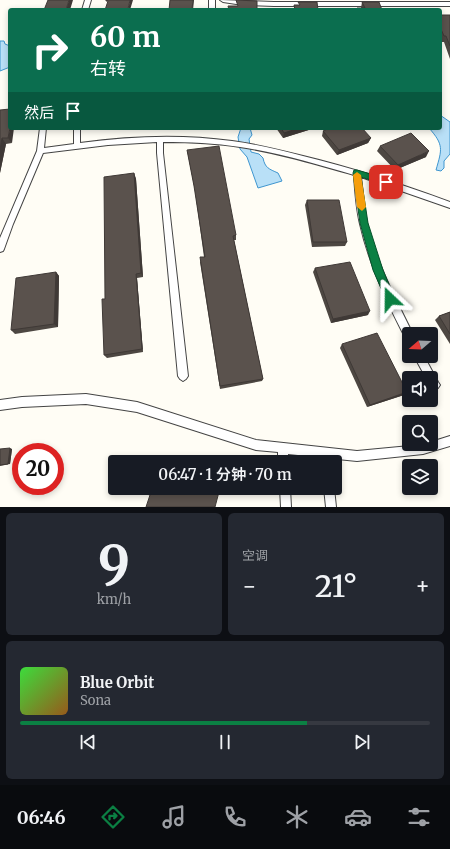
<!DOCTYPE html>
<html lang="zh">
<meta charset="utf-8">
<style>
:root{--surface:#171b24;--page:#242831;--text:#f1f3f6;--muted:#9ea1a6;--line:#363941;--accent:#0b8043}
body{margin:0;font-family:Merriweather,"Noto Sans SC",serif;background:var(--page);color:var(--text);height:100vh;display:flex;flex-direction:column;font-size:15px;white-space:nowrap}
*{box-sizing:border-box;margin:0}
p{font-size:13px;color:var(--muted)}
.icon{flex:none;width:22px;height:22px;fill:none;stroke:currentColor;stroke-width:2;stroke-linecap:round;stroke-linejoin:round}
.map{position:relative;height:507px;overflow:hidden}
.details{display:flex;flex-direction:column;gap:6px;padding:6px;background:#0d0f14;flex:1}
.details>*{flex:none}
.guide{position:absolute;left:8px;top:8px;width:434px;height:122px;border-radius:4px;box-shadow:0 2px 6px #0003;background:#0b6e4f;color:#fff;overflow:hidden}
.needle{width:26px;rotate:251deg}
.buttons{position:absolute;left:402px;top:327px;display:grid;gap:8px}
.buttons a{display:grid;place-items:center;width:36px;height:36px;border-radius:4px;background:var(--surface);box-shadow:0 2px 6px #0003;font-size:20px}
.speed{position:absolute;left:12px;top:443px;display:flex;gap:8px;font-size:20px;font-weight:700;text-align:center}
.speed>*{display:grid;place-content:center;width:52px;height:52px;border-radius:50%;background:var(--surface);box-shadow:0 2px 6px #0003;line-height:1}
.speed .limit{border:6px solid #d22;background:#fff;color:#111}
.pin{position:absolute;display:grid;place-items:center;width:34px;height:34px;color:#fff;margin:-17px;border-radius:8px;box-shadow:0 2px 6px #0006}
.me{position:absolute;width:44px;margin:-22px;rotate:337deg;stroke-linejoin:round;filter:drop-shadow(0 0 3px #0008)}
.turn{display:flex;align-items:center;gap:14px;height:84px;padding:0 16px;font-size:18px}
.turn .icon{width:52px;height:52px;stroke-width:2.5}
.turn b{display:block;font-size:28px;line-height:34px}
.then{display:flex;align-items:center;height:38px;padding:0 16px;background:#0003;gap:8px;font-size:15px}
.big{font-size:30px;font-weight:600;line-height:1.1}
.details .card{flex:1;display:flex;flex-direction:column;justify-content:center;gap:6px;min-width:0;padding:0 14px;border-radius:6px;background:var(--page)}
.details .dial{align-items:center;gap:0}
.dial b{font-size:52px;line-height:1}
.song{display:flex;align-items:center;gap:12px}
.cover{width:48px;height:48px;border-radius:6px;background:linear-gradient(135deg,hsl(120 70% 55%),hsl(30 70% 35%))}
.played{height:4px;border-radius:2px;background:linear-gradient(90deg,var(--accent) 70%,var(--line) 70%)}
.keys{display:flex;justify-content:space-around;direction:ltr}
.heat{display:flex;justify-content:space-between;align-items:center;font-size:22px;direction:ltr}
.details .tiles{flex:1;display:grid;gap:6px;grid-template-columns:1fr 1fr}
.card:last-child{grid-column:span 2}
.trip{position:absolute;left:108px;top:455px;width:234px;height:40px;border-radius:4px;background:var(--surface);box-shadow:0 2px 6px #0003;font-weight:600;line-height:40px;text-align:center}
.tabs{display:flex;height:64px;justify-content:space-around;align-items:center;background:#090b0e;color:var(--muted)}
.tabs .icon{width:28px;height:28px}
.tabs .selected{color:var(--accent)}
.tabs b{font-size:18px;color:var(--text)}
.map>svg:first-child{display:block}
.water{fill:#b9e0f7;stroke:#3f96cf}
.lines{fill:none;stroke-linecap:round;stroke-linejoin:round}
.service-casing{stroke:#444;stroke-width:2}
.service{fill:#fff;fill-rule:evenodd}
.wall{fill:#4d4742}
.shaded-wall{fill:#3f3936}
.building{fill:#5a524d;stroke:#3f3936}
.route{fill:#0b8043;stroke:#07532c}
.slow{fill:#f59e0b}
</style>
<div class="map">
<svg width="450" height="507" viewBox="0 0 450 507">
<rect width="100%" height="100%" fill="#fffdf5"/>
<path class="water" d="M0,41H4L5,44L10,46V67L0,71Z
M440,115L450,122V154L444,161V168L441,171L436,170C442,149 444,145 429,128H440Z
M241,128H250L252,135L249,139L251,152L259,154L263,158C265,168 269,169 278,173L282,181L258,188L247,157L240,149L238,137Z"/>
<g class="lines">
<defs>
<path id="service" d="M85,0H91L88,10H82Z
M209,0H215V10H209Z
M220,0L274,2H450V6H274L243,5L223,2Z
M40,128H46L44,148L74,144V128H80V143C130,136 182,134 232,141C256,144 279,150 303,156C353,168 401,184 450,202V208L361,177C363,193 364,208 367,223C376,262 395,298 413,334H409V340L406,339C387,303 369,264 360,224C356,208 355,191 354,175C316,164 279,153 240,147C215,143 189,142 163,142V153L188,376L186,379L183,381L180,379L178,376L157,153V142L108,145L43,153L13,224L4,249L3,251L0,252V238L37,151Z
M414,356H424L438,382L440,385L438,388L435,390L432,388L431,378H426Z
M86,394L137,402L256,440L357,451L431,444V442L450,436V446L423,454L357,461L288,454V462H278V452L256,450L137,412L86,404L22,407L0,410V400L22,397Z
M280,488H290L291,507H281Z
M324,488H334L336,507H326Z"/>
</defs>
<use href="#service" class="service-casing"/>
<use href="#service" class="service"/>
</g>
<path class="wall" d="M362,2L382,10H356L357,8H361Z
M440,15H450V59L444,42H441L440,39Z
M0,110L12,143L6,144L0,173Z
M276,128H315L283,138Z
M323,131L371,138L368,143L337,155L322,136Z
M380,146L426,157L395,170L377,151Z
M187,150L236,235V240H234L263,379L262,381L220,389L200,262L204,257L195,191Z
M134,173L136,179L143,277L137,278L143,352L107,358L104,355L105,299Z
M307,200L347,242L345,246L312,247L305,205Z
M315,268L368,315L331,323L313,272Z
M56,272L59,276L58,327L15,334L11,330Z
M450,312V344L435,320L439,316Z
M342,344L404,395L367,407L340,348Z
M0,449H12L10,464L0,466Z"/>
<path class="shaded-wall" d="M69,0H73L70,10H66Z
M130,0H133L130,10H128Z
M193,0H194L193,10H192Z
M10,128H14L12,143L8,138Z
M188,128H197L188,130Z
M299,128H315L283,138L284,133Z
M2,138L6,144L0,173V150Z
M371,138L368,143L337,155L339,150Z
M429,151L426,157L395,170L398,165Z
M134,173L136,179L143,277L141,273Z
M56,272L59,276L58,327L54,324Z
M136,274L137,278L143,352L142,349Z
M370,311L368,315L331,323L333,319Z
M407,392L404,395L367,407L370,405Z
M10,448L12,449L10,464H8Z"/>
<path class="building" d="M48,0H69L66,10H44Z
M106,0H130L128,9H130V10H105L108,1H106Z
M170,0H193L192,10H169Z
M236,0L257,1V10H229L228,6H238Z
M298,2H317L318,10H295L294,5H300Z
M362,2H379L382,10H357V8H365Z
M440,15H450V46L446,36H444L440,27Z
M10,109V128L8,138H2L0,150V110Z
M281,128H299L284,133Z
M330,128H362L371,138L339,150L323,131Z
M411,133L429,151L398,165L380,146Z
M219,146L236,235L233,236L263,379L220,386L200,257H205L194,186L187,150Z
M134,173L141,273L136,274L142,349L104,355L102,299H105L104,177Z
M307,200H339L347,242H313Z
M350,262L370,311L333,319L315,268Z
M56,272L54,324L11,330L16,278Z
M450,312V334L439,316Z
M377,333L407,392L370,405L342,344Z
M10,448L8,464L0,465V449Z
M144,488H220L215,507H146L150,495L143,493Z"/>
<path class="route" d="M354,170H357L388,179L390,182L386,185L361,177L368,223L383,270L395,299L394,302L390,304L387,302L373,270L360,223L353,173Z"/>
<path class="slow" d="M357,172L361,175L366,207L362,211L357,207L353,175Z"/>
</svg>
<div class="buttons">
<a><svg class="needle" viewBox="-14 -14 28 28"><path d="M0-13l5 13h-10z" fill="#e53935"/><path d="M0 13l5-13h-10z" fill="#9ea1a6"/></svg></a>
<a><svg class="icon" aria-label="sound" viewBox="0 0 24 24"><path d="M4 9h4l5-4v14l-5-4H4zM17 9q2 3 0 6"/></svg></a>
<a><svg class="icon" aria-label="search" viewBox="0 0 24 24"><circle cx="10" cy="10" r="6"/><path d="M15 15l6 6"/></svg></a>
<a><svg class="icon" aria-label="layers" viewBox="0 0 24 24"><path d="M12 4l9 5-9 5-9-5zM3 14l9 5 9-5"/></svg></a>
</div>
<div class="speed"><div class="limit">20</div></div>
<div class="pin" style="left:386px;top:182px;background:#d93025"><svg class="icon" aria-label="arrive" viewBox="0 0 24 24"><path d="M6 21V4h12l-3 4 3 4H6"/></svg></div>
<svg class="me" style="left:390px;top:299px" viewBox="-20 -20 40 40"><path d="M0-17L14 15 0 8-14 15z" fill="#0b8043" stroke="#fff" stroke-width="4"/></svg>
<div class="trip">06:47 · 1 分钟 · 70 m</div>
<div class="guide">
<div class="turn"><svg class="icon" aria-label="right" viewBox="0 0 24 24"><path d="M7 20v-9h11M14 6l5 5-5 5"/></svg><div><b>60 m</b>右转</div></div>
<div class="then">然后<svg class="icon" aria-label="arrive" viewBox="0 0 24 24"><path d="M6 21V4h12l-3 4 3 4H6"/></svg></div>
</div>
</div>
<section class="details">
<div class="tiles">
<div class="card dial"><b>9</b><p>km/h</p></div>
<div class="card"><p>空调</p>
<div class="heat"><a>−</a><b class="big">21°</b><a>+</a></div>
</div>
<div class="card">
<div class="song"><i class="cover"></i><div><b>Blue Orbit</b><p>Sona</p></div></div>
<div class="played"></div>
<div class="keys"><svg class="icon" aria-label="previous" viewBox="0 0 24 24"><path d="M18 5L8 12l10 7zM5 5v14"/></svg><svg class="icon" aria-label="pause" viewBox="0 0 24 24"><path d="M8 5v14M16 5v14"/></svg><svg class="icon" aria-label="next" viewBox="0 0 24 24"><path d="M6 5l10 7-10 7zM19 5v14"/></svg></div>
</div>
</div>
</section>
<nav class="tabs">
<b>06:46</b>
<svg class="icon selected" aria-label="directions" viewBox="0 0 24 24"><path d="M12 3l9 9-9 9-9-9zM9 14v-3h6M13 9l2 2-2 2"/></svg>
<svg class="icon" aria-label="music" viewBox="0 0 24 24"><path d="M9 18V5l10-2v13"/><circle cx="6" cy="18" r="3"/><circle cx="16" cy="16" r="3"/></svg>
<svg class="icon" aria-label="phone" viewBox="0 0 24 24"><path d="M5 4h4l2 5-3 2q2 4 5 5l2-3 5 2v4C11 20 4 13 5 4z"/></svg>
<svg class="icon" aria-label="climate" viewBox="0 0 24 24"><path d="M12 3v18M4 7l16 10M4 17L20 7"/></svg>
<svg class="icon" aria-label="car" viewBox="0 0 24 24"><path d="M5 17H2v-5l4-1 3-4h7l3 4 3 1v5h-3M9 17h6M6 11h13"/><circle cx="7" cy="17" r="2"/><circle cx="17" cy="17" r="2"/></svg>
<svg class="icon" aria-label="filters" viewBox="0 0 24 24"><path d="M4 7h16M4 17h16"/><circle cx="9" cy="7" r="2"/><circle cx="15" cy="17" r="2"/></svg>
</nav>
